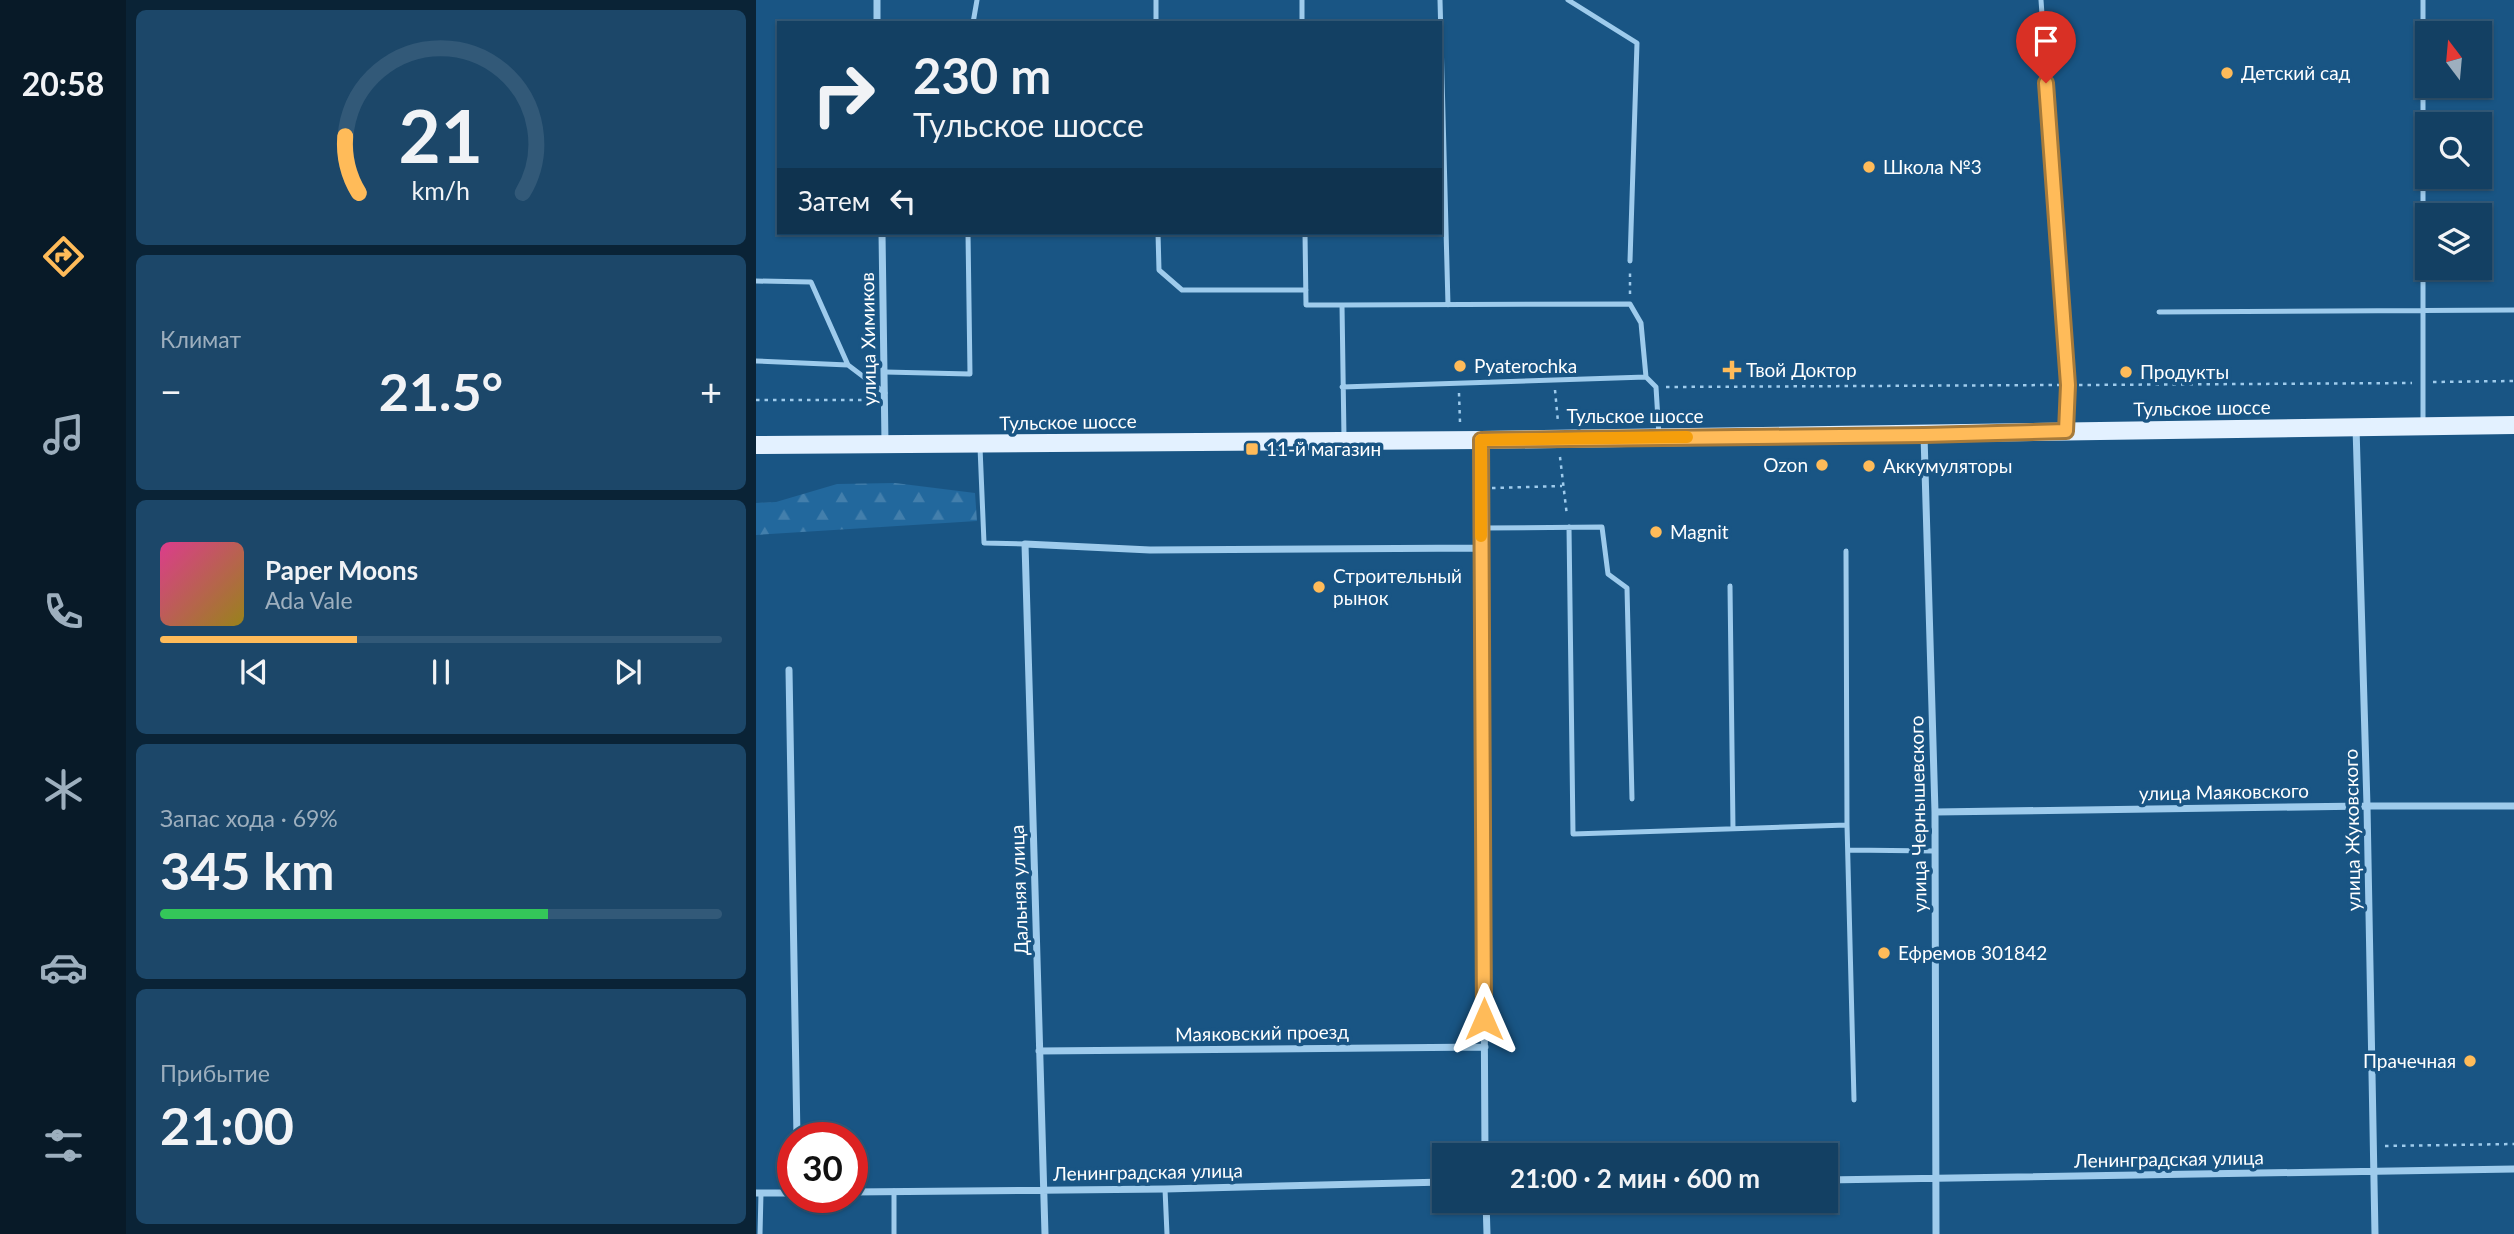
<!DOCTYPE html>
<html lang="ru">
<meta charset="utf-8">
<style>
:root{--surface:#134063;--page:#1c4769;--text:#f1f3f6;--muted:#9dafbe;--line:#325978;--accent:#ffbb59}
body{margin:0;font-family:Lato,sans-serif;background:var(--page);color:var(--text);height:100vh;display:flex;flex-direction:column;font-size:26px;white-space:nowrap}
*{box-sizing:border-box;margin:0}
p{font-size:23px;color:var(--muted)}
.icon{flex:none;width:38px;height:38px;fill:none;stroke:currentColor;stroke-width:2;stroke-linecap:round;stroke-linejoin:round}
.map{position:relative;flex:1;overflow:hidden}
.drawer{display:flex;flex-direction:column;gap:10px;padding:10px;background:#0a2336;width:630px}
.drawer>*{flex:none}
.hud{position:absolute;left:21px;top:21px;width:665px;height:214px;border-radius:0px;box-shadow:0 2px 5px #0004,0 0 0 2px var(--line);background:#134063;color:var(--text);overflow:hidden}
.needle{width:46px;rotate:344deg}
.tools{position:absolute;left:1659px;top:21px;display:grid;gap:14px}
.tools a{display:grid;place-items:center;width:77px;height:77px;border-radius:0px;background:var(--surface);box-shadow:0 2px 5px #0004,0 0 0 2px var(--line);font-size:35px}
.speed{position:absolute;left:21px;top:1122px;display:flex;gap:14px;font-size:35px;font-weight:700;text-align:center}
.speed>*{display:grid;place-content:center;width:91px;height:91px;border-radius:50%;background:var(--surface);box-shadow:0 2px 5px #0004,0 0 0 2px var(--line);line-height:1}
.speed .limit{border:10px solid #d22;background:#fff;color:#111}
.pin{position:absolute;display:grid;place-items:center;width:60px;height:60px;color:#fff;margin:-72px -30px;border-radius:50% 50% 50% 0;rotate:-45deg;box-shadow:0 0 7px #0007}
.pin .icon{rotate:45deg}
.me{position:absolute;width:77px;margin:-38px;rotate:0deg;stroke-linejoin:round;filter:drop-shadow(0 0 5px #0008)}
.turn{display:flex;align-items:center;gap:24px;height:147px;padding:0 21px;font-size:32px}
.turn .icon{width:91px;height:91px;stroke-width:2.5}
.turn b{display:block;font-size:49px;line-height:60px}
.then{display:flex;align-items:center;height:66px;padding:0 21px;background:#0003;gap:14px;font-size:26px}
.big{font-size:52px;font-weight:700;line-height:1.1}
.drawer .widget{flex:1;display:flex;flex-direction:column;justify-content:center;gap:10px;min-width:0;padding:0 24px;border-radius:10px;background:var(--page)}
.drawer .dial{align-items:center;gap:0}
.dial svg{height:182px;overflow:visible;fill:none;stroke:var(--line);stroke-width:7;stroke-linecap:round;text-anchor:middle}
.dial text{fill:var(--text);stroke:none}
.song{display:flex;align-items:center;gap:21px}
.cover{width:84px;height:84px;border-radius:10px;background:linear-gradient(135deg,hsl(330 70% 55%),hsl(50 70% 35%))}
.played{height:7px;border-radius:4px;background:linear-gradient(90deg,var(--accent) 35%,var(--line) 35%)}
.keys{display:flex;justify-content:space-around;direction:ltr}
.heat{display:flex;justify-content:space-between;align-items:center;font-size:38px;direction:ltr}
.charge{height:10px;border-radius:5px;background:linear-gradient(90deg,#34c759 69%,var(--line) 0)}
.trip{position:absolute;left:676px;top:1143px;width:406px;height:70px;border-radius:0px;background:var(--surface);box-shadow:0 2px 5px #0004,0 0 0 2px var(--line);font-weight:700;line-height:70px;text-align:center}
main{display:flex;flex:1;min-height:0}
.tabs{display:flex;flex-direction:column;width:126px;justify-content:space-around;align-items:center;background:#081a28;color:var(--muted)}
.tabs .icon{width:49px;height:49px}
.tabs .active{color:var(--accent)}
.tabs b{font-size:32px;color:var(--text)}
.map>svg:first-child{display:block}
.forest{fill:url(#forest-firs)}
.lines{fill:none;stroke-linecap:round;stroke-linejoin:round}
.path{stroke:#9ecbec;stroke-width:2.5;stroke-dasharray:3.5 5;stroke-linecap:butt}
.lane{stroke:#9ecbec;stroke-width:5}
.street{stroke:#9ecbec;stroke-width:7}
.primary{stroke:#e3f1ff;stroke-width:18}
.route-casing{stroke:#a67a3a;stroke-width:18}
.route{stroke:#ffbb59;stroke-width:12}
.slow{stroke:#f59e0b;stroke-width:12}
.poi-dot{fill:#ffbb59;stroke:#195584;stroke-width:2.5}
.labels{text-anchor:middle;stroke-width:7;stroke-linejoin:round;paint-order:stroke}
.poi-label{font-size:19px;fill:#fff;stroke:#195584;text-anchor:start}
.street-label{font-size:19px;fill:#fff;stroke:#195584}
</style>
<main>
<nav class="tabs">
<b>20:58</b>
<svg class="icon active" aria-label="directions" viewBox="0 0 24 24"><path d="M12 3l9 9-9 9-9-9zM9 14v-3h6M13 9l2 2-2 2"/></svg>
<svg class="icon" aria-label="music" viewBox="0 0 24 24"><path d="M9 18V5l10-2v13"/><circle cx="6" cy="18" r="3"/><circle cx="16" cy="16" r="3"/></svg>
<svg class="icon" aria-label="phone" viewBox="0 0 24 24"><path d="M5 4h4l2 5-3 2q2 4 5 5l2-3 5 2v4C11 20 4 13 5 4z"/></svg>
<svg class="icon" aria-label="climate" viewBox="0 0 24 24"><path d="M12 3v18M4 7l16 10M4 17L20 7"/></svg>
<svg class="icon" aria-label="car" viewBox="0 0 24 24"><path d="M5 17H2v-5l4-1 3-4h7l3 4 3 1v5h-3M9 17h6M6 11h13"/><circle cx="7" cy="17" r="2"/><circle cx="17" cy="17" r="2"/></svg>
<svg class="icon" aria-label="filters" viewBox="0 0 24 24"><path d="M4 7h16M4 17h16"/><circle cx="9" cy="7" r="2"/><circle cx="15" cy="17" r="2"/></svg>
</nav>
<section class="drawer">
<div class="widget dial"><svg viewBox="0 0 100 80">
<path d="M14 69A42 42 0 1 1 86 69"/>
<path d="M14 69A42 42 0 0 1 8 44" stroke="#ffbb59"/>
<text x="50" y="56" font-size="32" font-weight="700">21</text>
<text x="50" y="72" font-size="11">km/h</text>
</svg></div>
<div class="widget"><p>Климат</p>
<div class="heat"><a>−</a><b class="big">21.5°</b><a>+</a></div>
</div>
<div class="widget">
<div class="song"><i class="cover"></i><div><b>Paper Moons</b><p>Ada Vale</p></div></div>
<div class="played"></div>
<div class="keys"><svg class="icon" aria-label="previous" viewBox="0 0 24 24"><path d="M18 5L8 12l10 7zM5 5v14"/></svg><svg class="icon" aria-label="pause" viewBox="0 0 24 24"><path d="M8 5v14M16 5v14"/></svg><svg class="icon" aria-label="next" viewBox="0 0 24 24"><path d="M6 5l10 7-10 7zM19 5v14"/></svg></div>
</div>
<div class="widget"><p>Запас хода · 69%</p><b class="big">345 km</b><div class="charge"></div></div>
<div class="widget"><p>Прибытие</p><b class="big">21:00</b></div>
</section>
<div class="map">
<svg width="1758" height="1234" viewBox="0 0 1758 1234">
<defs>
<pattern id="forest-firs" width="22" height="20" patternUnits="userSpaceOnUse" patternTransform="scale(1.75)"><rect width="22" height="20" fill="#22689d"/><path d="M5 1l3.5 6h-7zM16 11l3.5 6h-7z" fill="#437fac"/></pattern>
</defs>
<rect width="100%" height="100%" fill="#195584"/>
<path class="forest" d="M139,483L219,493L221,521L0,535V503L20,502L81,484Z"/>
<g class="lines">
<path class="path" d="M874,294V272
M1677,382L1758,381
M1323,385L1656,383
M910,387L1303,385
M799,390L802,422
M703,393L704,422
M0,400H115
M804,457L811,516
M736,488L806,486
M1629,1146L1758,1144"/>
<path class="lane" d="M400,0V23
M546,0V23
M684,0L692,305
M812,0L881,43L874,261
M1285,0L1312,385L1310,430
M1667,0V423
M217,23L221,0
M402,233L403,270L426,290H550
M549,233L550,305H586L588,438
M0,281L55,282L92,365
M586,305L874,304L885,323L890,377L900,387L903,436
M1403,312L1758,310
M0,361L92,365L129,393
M129,372L214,374L212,233
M586,387L890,377
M224,447L228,543L269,544
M813,527L817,834L1091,825
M726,528L846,527L852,574L871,588L876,799
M1090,551L1091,825L1098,1100
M974,586L977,829
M1092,850L1178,851
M409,1189L411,1234
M4,1234L5,1193
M138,1234V1191"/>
<path class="street" d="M121,0V23
M126,233L129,443
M1600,427L1611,806L1619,1234
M1168,435L1179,812L1180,1234
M725,441L729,1155
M33,670L41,1138
M1179,812L1611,806H1758
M283,1051L729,1047
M1069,1180L1758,1169
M96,1192L409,1189L688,1182
M0,1193H37
M730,1200L731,1234
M289,1234L269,544L394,550L725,548"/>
<path class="primary" d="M0,445L725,440L1758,425"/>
</g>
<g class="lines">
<defs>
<path id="route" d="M728,1019L725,440L1168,435L1310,431L1312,385L1290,83"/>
</defs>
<use href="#route" class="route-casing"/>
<use href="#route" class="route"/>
<path class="slow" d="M725,536V440L931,437"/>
</g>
<g class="poi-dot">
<circle cx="1471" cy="73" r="7"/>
<circle cx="1113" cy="167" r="7"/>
<circle cx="704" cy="366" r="7"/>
<path d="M972.5 359.5h7v7h7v7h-7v7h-7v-7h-7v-7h7z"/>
<circle cx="1370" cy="372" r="7"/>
<rect x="489" y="442" width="14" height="14" rx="3.5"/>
<circle cx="1066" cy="465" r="7"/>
<circle cx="1113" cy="466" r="7"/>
<circle cx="900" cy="532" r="7"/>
<circle cx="563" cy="587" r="7"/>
<circle cx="1128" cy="953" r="7"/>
<circle cx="1714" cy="1061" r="7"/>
</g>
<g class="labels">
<g class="poi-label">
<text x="1485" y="80">Детский сад</text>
<text x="1127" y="174">Школа №3</text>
<text x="718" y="373">Pyaterochka</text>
<text x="990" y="377">Твой Доктор</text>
<text x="1384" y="379">Продукты</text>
<text x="510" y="456">11-й магазин</text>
<text x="1052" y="472" text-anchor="end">Ozon</text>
<text x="1127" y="473">Аккумуляторы</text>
<text x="914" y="539">Magnit</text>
<text x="577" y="583">Строительный<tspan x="577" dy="22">рынок</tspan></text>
<text x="1142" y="960">Ефремов 301842</text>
<text x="1700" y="1068" text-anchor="end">Прачечная</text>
</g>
<g class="street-label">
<text transform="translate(112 339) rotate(-91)" y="7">улица Химиков</text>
<text transform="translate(1446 408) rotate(-1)" y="7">Тульское шоссе</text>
<text x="879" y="423">Тульское шоссе</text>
<text transform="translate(312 422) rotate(-1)" y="7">Тульское шоссе</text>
<text transform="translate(1468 792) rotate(-1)" y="7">улица Маяковского</text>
<text transform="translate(1162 814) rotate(-91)" y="7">улица Чернышевского</text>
<text transform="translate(1596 830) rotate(-91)" y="7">улица Жуковского</text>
<text transform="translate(263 890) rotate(-92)" y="7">Дальняя улица</text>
<text transform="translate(506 1033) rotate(-1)" y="7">Маяковский проезд</text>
<text transform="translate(1413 1159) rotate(-1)" y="7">Ленинградская улица</text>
<text transform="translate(392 1172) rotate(-1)" y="7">Ленинградская улица</text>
</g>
</g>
</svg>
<div class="tools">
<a><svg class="needle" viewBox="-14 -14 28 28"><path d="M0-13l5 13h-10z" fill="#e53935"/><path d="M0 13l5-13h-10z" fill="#9dafbe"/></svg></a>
<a><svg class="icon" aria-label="search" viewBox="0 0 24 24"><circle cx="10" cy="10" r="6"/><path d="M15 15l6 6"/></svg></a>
<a><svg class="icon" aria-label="layers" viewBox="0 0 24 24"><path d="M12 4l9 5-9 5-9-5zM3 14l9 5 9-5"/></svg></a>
</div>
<div class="speed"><div class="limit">30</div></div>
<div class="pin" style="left:1290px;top:83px;background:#d93025"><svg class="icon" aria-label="arrive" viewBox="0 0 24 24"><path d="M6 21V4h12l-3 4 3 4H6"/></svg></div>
<svg class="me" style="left:728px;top:1019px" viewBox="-20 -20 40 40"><path d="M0-17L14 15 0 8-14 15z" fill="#ffbb59" stroke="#fff" stroke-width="4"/></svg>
<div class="trip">21:00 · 2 мин · 600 m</div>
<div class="hud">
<div class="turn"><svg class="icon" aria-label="right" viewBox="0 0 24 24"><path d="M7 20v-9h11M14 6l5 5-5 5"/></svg><div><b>230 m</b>Тульское шоссе</div></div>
<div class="then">Затем<svg class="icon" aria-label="left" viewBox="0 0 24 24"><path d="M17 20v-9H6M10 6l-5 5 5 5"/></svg></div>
</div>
</div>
</main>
